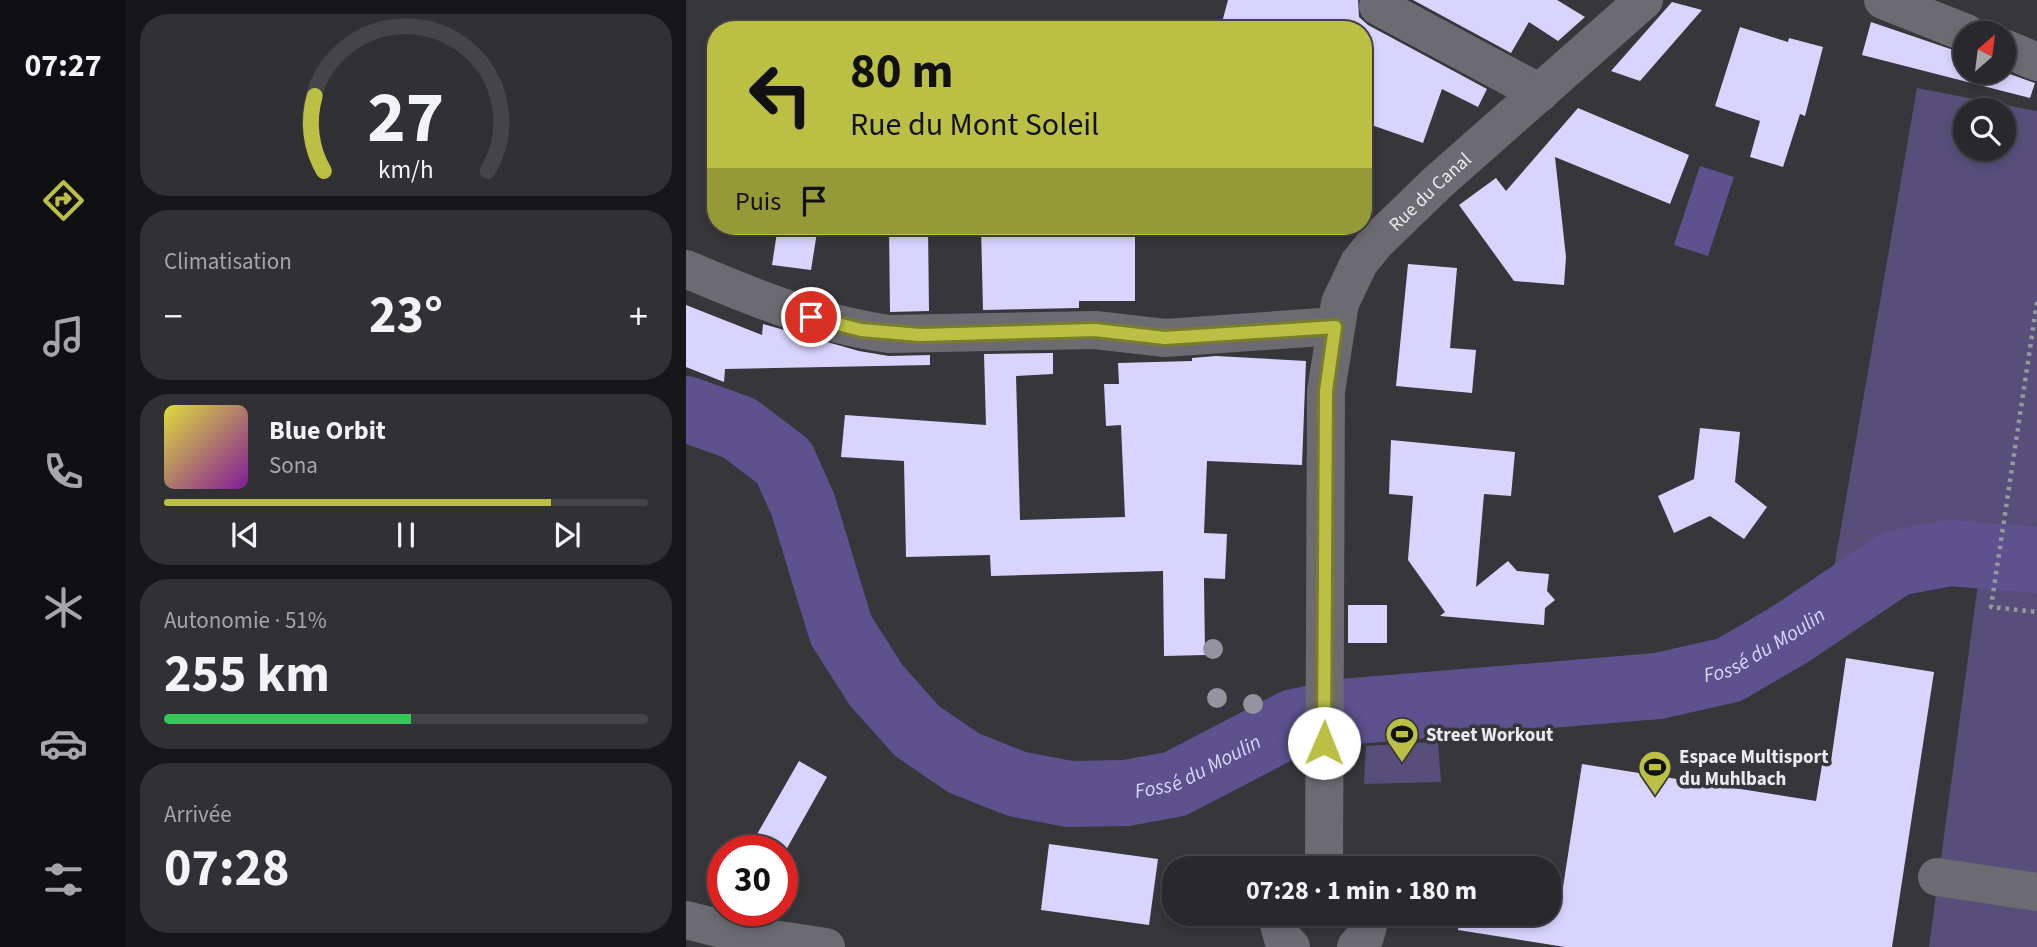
<!DOCTYPE html>
<html lang="fr">
<meta charset="utf-8">
<style>
:root{--surface:#29282c;--page:#313034;--text:#f1f3f6;--muted:#a5a6a9;--line:#454448;--accent:#bbc045}
body{margin:0;font-family:"Source Sans 3",sans-serif;background:var(--page);color:var(--text);height:100vh;display:flex;flex-direction:column;font-size:26px;white-space:nowrap}
*{box-sizing:border-box;margin:0}
p{font-size:23px;color:var(--muted)}
.icon{flex:none;width:38px;height:38px;fill:none;stroke:currentColor;stroke-width:2;stroke-linecap:round;stroke-linejoin:round}
.map{position:relative;flex:1;overflow:hidden}
.side{display:flex;flex-direction:column;gap:14px;padding:14px;background:#171618;width:560px}
.side>*{flex:none}
.hud{position:absolute;left:21px;top:21px;width:665px;height:214px;border-radius:28px;box-shadow:0 4px 10px #0003,0 0 0 2px var(--line);background:#bbc045;color:#111;overflow:hidden}
.needle{width:46px;rotate:28deg}
.tools{position:absolute;left:1267px;top:21px;display:grid;gap:14px}
.tools a{display:grid;place-items:center;width:63px;height:63px;border-radius:50%;background:var(--surface);box-shadow:0 4px 10px #0003,0 0 0 2px var(--line);font-size:35px}
.speed{position:absolute;left:21px;top:835px;display:flex;gap:14px;font-size:35px;font-weight:700;text-align:center}
.speed>*{display:grid;place-content:center;width:91px;height:91px;border-radius:50%;background:var(--surface);box-shadow:0 4px 10px #0003,0 0 0 2px var(--line);line-height:1}
.speed .limit{border:10px solid #d22;background:#fff;color:#111}
.pin{position:absolute;display:grid;place-items:center;width:60px;height:60px;color:#fff;margin:-30px;border:4px solid #fff;border-radius:50%;box-shadow:0 2px 7px #0007}
.me{position:absolute;width:77px;margin:-38px;rotate:1deg;stroke-linejoin:round;filter:drop-shadow(0 0 5px #0008)}
.turn{display:flex;align-items:center;gap:24px;height:147px;padding:0 28px;font-size:32px}
.turn .icon{width:91px;height:91px;stroke-width:2.5}
.turn b{display:block;font-size:49px;line-height:60px}
.then{display:flex;align-items:center;height:66px;padding:0 28px;background:#0003;gap:14px;font-size:26px}
.big{font-size:52px;font-weight:700;line-height:1.1}
.side .widget{flex:1;display:flex;flex-direction:column;justify-content:center;gap:10px;min-width:0;padding:0 24px;border-radius:28px;background:var(--page)}
.side .dial{align-items:center;gap:0}
.dial svg{height:182px;overflow:visible;fill:none;stroke:var(--line);stroke-width:7;stroke-linecap:round;text-anchor:middle}
.dial text{fill:var(--text);stroke:none}
.song{display:flex;align-items:center;gap:21px}
.cover{width:84px;height:84px;border-radius:10px;background:linear-gradient(135deg,hsl(60 70% 55%),hsl(290 70% 35%))}
.played{height:7px;border-radius:4px;background:linear-gradient(90deg,var(--accent) 80%,var(--line) 80%)}
.keys{display:flex;justify-content:space-around;direction:ltr}
.heat{display:flex;justify-content:space-between;align-items:center;font-size:38px;direction:ltr}
.charge{height:10px;border-radius:5px;background:linear-gradient(90deg,#34c759 51%,var(--line) 0)}
.trip{position:absolute;left:476px;top:856px;width:399px;height:70px;border-radius:28px;background:var(--surface);box-shadow:0 4px 10px #0003,0 0 0 2px var(--line);font-weight:700;line-height:70px;text-align:center}
main{display:flex;flex:1;min-height:0}
.dock{display:flex;flex-direction:column;width:126px;justify-content:space-around;align-items:center;background:#101012;color:var(--muted)}
.dock .icon{width:49px;height:49px}
.dock .current{color:var(--accent)}
.dock b{font-size:32px;color:var(--text)}
.map>svg:first-child{display:block}
.green{fill:#574f79;fill-rule:evenodd}
.water{fill:#5d518e}
.lines{fill:none;stroke-linecap:round;stroke-linejoin:round}
.river{stroke:#5d518e;stroke-width:66}
.building{fill:#d9d4fe}
.path{stroke:#99989c;stroke-width:4.5;stroke-dasharray:3.5 5;stroke-linecap:butt}
.minor{stroke:#6c6b72;stroke-width:38}
.tree{fill:#9593a0}
.route-casing{stroke:#7a7d2d;stroke-width:18}
.route{stroke:#bbc045;stroke-width:12}
.labels{text-anchor:middle;stroke-width:7;stroke-linejoin:round;paint-order:stroke}
.street-label{font-size:19px;fill:#eae9ed;stroke:#37363b}
.poi-label{font-size:19px;font-weight:bold;fill:#eae9ed;stroke:#37363b;text-anchor:start}
.water-label{font-size:21px;font-style:italic;fill:#d9d4f9;stroke:#37363b}
</style>
<main>
<nav class="dock">
<b>07:27</b>
<svg class="icon current" aria-label="directions" viewBox="0 0 24 24"><path d="M12 3l9 9-9 9-9-9zM9 14v-3h6M13 9l2 2-2 2"/></svg>
<svg class="icon" aria-label="music" viewBox="0 0 24 24"><path d="M9 18V5l10-2v13"/><circle cx="6" cy="18" r="3"/><circle cx="16" cy="16" r="3"/></svg>
<svg class="icon" aria-label="phone" viewBox="0 0 24 24"><path d="M5 4h4l2 5-3 2q2 4 5 5l2-3 5 2v4C11 20 4 13 5 4z"/></svg>
<svg class="icon" aria-label="climate" viewBox="0 0 24 24"><path d="M12 3v18M4 7l16 10M4 17L20 7"/></svg>
<svg class="icon" aria-label="car" viewBox="0 0 24 24"><path d="M5 17H2v-5l4-1 3-4h7l3 4 3 1v5h-3M9 17h6M6 11h13"/><circle cx="7" cy="17" r="2"/><circle cx="17" cy="17" r="2"/></svg>
<svg class="icon" aria-label="filters" viewBox="0 0 24 24"><path d="M4 7h16M4 17h16"/><circle cx="9" cy="7" r="2"/><circle cx="15" cy="17" r="2"/></svg>
</nav>
<section class="side">
<div class="widget dial"><svg viewBox="0 0 100 80">
<path d="M14 69A42 42 0 1 1 86 69"/>
<path d="M14 69A42 42 0 0 1 10 36" stroke="#bbc045"/>
<text x="50" y="56" font-size="32" font-weight="700">27</text>
<text x="50" y="72" font-size="11">km/h</text>
</svg></div>
<div class="widget"><p>Climatisation</p>
<div class="heat"><a>−</a><b class="big">23°</b><a>+</a></div>
</div>
<div class="widget">
<div class="song"><i class="cover"></i><div><b>Blue Orbit</b><p>Sona</p></div></div>
<div class="played"></div>
<div class="keys"><svg class="icon" aria-label="previous" viewBox="0 0 24 24"><path d="M18 5L8 12l10 7zM5 5v14"/></svg><svg class="icon" aria-label="pause" viewBox="0 0 24 24"><path d="M8 5v14M16 5v14"/></svg><svg class="icon" aria-label="next" viewBox="0 0 24 24"><path d="M6 5l10 7-10 7zM19 5v14"/></svg></div>
</div>
<div class="widget"><p>Autonomie · 51%</p><b class="big">255 km</b><div class="charge"></div></div>
<div class="widget"><p>Arrivée</p><b class="big">07:28</b></div>
</section>
<div class="map">
<svg width="1351" height="947" viewBox="0 0 1351 947">
<rect width="100%" height="100%" fill="#37363b"/>
<path class="green" d="M1231,88L1351,111V947H1243L1292,584L1148,568ZM1279,110H1318V149H1279Z
M752,742L755,782L678,784L680,746Z"/>
<path class="water" d="M1014,166L1048,177L1022,256L988,245Z"/>
<g class="lines">
<path class="river" id="s1" d="M0,409L53,428L98,462L117,505L155,630L190,685L231,731L278,763L331,784L383,794L440,793L489,784L608,722L656,712L972,686L1043,670L1103,635L1210,563L1264,553L1351,560"/>
</g>
<path class="building" d="M542,0H672L673,17L682,25L801,89L792,107L756,89L737,143L677,122V30H534Z
M727,0H871L899,17L872,41L843,22L825,53Z
M986,2L1016,10L954,81L925,71Z
M1185,22L1279,54V72H1318L1349,83L1344,98L1176,55Z
M1054,27L1102,42L1103,38L1137,47L1119,116L1114,114L1097,167L1064,157L1074,121L1029,106Z
M892,108L1003,155L984,204L869,157L880,257L878,285L828,281L773,205L810,178L820,191Z
M92,226H132L125,270L86,265Z
M203,226H242L243,311L204,312Z
M295,226H449V301H393V308L297,310Z
M722,264L771,268L764,348L790,350L786,393L710,386Z
M0,305L76,335L77,324L173,351L203,356L244,355V365L39,369L38,382L0,367Z
M367,353V374L330,376L334,520L439,517L435,425L420,426L418,384H433L432,363L506,361V358L530,356L620,361L616,465L521,461L518,533L541,534L539,579L518,578L519,655L478,656L477,571L305,576L304,555L220,557L218,461L155,457L159,415L300,425L298,354Z
M1014,428L1054,432L1049,482L1081,507L1058,539L1024,516L988,533L972,496L1008,479Z
M705,440L829,452L825,496L798,494L790,587L822,561L831,571L863,574L861,591L869,600L859,608L858,625L754,616L759,612L722,560L727,496L703,494Z
M662,605H701V643H662Z
M1160,658L1248,672L1206,947H879L772,930L774,914L873,913L896,764L1130,801L1137,759L1145,761Z
M113,761L141,777L100,850H62Z
M363,844L472,859L463,925L355,910Z"/>
<g class="lines">
<path class="path" d="M1351,302L1305,607L1351,612"/>
<g class="minor">
<path d="M1197,0L1280,33"/>
<path d="M692,6L854,93"/>
<path d="M1318,48L1351,62"/>
<path d="M0,269C66,297 131,324 203,334L409,330L479,338L649,326"/>
<path id="s2" d="M638,864L640,391L654,303L673,263L690,242L751,183L958,0"/>
<path d="M1251,877L1351,892"/>
<path d="M590,914L597,939L605,947"/>
<path d="M0,920L59,935L140,947"/>
<path d="M670,947L679,937L685,914"/>
</g>
</g>
<g class="tree">
<circle cx="527" cy="649" r="10"/>
<circle cx="531" cy="698" r="10"/>
<circle cx="567" cy="704" r="10"/>
</g>
<g class="lines">
<defs>
<path id="route" d="M125,317L175,330L234,335L409,330L479,338L649,327L640,391L638,743"/>
</defs>
<use href="#route" class="route-casing"/>
<use href="#route" class="route"/>
</g>
<defs>
<symbol id="stadium-pin" viewBox="-11 -11 22 30"><path d="M0 17L-7.5 6A9.5 9.5 0 1 1 7.5 6Z" fill="#bbc045" stroke="#37363b"/><path d="M0-5a6.5 5 0 1 0 0 10a6.5 5 0 1 0 0-10ZM-3.5-1.8h7v3.6h-7Z" fill="#111"/></symbol>
</defs>
<g fill-rule="evenodd">
<use href="#stadium-pin" x="697" y="715" width="38" height="52"/>
<use href="#stadium-pin" x="950" y="748" width="38" height="52"/>
</g>
<g class="labels">
<g class="street-label">
<text dy="7" stroke="none"><textPath href="#s2" startOffset="707">Rue du Canal</textPath></text>
</g>
<g class="poi-label">
<text x="740" y="741">Street Workout</text>
<text x="993" y="763">Espace Multisport<tspan x="993" dy="22">du Muhlbach</tspan></text>
</g>
<g class="water-label">
<text dy="7" stroke="none"><textPath href="#s1" startOffset="1306">Fossé du Moulin</textPath></text>
<text dy="7" stroke="none"><textPath href="#s1" startOffset="718">Fossé du Moulin</textPath></text>
</g>
</g>
</svg>
<div class="tools">
<a><svg class="needle" viewBox="-14 -14 28 28"><path d="M0-13l5 13h-10z" fill="#e53935"/><path d="M0 13l5-13h-10z" fill="#a5a6a9"/></svg></a>
<a><svg class="icon" aria-label="search" viewBox="0 0 24 24"><circle cx="10" cy="10" r="6"/><path d="M15 15l6 6"/></svg></a>
</div>
<div class="speed"><div class="limit">30</div></div>
<div class="pin" style="left:125px;top:317px;background:#d93025"><svg class="icon" aria-label="arrive" viewBox="0 0 24 24"><path d="M6 21V4h12l-3 4 3 4H6"/></svg></div>
<svg class="me" style="left:638px;top:743px" viewBox="-20 -20 40 40"><circle r="19" fill="#fff"/><path d="M0-13L10 11 0 6-10 11z" fill="#bbc045"/></svg>
<div class="trip">07:28 · 1 min · 180 m</div>
<div class="hud">
<div class="turn"><svg class="icon" aria-label="left" viewBox="0 0 24 24"><path d="M17 20v-9H6M10 6l-5 5 5 5"/></svg><div><b>80 m</b>Rue du Mont Soleil</div></div>
<div class="then">Puis<svg class="icon" aria-label="arrive" viewBox="0 0 24 24"><path d="M6 21V4h12l-3 4 3 4H6"/></svg></div>
</div>
</div>
</main>
